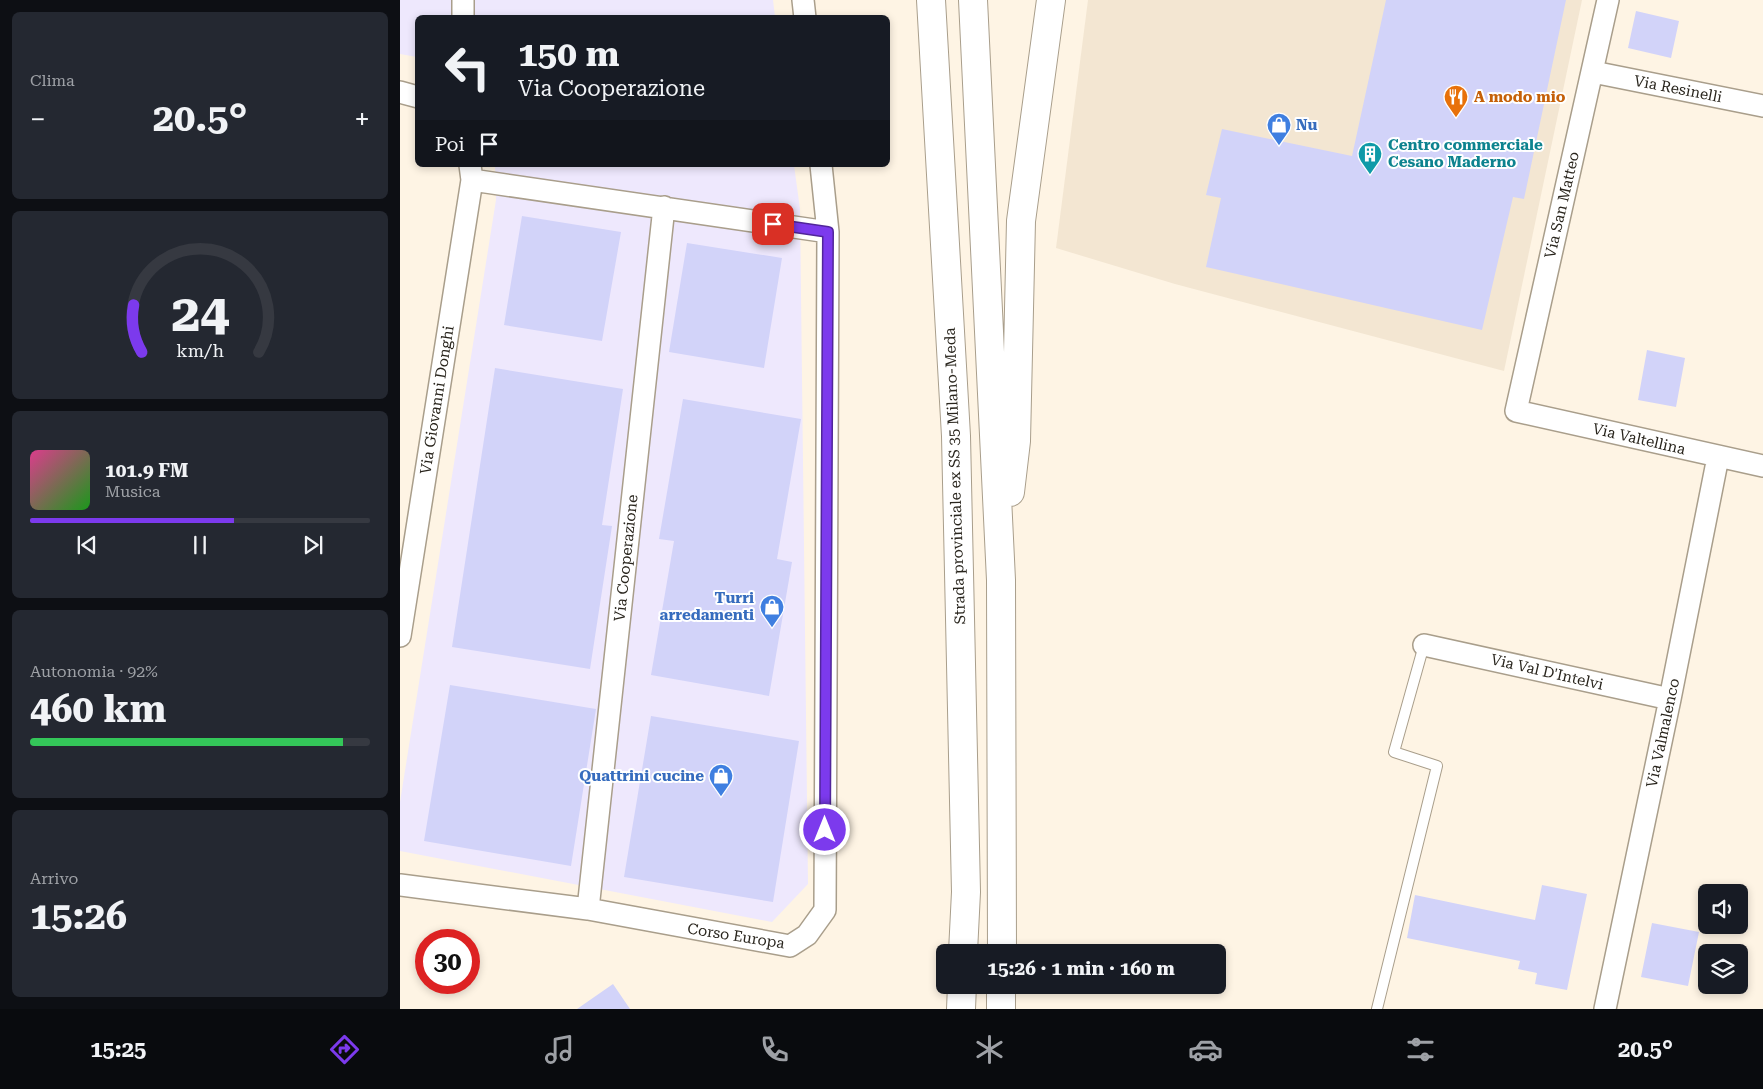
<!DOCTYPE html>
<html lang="it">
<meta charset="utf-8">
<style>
:root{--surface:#171b24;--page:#242831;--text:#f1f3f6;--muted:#9ea1a6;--line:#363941;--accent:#7c3aed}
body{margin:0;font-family:"Roboto Serif",serif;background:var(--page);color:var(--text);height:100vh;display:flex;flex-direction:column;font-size:19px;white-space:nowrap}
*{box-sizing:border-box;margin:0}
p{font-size:16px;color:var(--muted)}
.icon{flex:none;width:28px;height:28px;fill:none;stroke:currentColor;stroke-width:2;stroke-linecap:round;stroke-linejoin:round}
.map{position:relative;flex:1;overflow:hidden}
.side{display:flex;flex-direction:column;gap:12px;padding:12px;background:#0d0f14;width:400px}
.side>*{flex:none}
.top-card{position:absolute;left:15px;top:15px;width:475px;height:152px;border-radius:8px;box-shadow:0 2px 8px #0003;background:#171b24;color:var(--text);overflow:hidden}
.tools{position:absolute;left:1298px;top:884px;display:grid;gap:10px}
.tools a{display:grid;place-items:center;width:50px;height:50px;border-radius:8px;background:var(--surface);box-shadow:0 2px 8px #0003;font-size:25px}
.speed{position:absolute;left:15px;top:929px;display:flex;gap:10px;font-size:25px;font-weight:700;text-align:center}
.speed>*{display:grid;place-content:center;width:65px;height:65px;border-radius:50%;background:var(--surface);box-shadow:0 2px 8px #0003;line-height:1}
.speed .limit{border:8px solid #d22;background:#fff;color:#111}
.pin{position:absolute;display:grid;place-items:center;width:42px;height:42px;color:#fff;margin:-21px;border-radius:10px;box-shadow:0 2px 8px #0006}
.me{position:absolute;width:55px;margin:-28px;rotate:0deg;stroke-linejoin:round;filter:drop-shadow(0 0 4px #0008)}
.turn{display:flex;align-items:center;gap:18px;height:105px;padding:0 20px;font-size:22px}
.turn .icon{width:65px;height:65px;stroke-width:2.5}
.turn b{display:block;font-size:35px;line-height:42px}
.then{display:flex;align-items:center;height:48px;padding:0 20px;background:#0003;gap:10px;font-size:19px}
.big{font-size:38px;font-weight:700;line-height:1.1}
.side .widget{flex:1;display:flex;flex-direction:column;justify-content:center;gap:8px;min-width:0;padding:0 18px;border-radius:8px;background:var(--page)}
.side .dial{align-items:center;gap:0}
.dial svg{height:130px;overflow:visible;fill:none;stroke:var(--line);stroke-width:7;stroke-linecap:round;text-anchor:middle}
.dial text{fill:var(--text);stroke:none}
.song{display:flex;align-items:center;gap:15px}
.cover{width:60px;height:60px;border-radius:8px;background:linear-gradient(135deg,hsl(330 70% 55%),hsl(120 70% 35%))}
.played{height:5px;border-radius:2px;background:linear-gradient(90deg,var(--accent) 60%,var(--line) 60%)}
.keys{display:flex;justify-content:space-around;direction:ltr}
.heat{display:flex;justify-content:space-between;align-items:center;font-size:28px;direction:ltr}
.charge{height:8px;border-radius:4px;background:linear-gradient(90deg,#34c759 92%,var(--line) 0)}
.trip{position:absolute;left:536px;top:944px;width:290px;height:50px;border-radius:8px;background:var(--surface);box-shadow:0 2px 8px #0003;font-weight:700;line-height:50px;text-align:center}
.menu{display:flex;height:80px;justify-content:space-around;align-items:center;background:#090b0e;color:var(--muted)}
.menu .icon{width:35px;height:35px}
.menu .selected{color:var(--accent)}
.menu b{font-size:22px;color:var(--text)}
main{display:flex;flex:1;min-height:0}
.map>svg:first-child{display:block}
.commercial{fill:#f3e6d2}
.industrial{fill:#eee8fd}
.building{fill:#d2d3f9}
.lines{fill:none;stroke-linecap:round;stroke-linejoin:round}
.service-casing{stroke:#a99e8b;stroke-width:12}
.minor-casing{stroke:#a99e8b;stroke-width:24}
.trunk-casing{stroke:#a99e8b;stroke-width:30}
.service{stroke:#fff;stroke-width:10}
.minor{stroke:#fff;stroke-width:21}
.trunk{stroke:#fff;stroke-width:28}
.route-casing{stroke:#51269a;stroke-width:12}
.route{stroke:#7c3aed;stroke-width:9}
.labels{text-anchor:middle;stroke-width:4;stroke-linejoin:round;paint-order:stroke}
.street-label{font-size:15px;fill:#29251d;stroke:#fff}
.food-label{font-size:15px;font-weight:bold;fill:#c56008;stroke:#fff;text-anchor:start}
.shop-label{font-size:15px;font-weight:bold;fill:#366cbe;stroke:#fff;text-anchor:end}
.culture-label{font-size:15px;font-weight:bold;fill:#0d838f;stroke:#fff;text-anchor:start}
</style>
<main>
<section class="side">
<div class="widget"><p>Clima</p>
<div class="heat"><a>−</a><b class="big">20.5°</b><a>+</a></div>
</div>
<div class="widget dial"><svg viewBox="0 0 100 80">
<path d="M14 69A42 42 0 1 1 86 69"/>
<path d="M14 69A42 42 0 0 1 9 40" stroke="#7c3aed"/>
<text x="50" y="56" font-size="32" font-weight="700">24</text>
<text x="50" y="72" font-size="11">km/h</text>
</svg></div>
<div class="widget">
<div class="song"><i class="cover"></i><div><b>101.9 FM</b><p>Musica</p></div></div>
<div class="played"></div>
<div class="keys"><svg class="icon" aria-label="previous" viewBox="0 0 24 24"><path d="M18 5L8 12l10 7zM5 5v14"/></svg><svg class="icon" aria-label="pause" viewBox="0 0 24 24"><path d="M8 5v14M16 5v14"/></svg><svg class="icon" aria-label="next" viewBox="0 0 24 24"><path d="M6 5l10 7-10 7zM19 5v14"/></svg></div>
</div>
<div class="widget"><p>Autonomia · 92%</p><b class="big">460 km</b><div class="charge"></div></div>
<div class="widget"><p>Arrivo</p><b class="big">15:26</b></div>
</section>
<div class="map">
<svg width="1363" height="1009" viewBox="0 0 1363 1009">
<rect width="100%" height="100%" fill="#fef4e4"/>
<path class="commercial" d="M688,0H1182L1104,371L775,284L656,248Z"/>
<path class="industrial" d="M0,0H373L375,17L18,18L17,57L0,54Z
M95,165H394L400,209L408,884L372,922L0,851V802L96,200Z"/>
<path class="building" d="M986,0H1166L1124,199L1113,197L1082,330L806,267L821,198L806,195L822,129L952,156Z
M1236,11L1279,21L1271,58L1228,48Z
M122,216L221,232L202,341L104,325Z
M287,243L382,258L364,368L269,352Z
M1247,350L1285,358L1276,407L1238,400Z
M95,368L223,389L202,525L212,526L190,669L52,647Z
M283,399L401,419L377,559L392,562L369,696L251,675L274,541L259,539Z
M50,685L196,709L171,866L24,841Z
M251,716L399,741L373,902L224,877Z
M1142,885L1187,894L1167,990L1135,984L1137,973L1118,969L1120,961L1007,938L1015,895L1135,920Z
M1252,923L1299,932L1288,986L1241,977Z
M213,984L230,1009H177Z"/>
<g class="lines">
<defs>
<path id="service" d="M977,1009L1037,766L994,752L1024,645"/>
<path id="minor" d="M403,0L405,18
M1208,0L1116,411L1363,466
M63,18V0
M1193,72L1363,106
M0,92L18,97
M72,180L428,232
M0,636L72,180L70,165
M1024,645L1270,699
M0,885L188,909L390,946L407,935L425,910L428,232L421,165
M188,909L264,207
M1205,1009L1270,699L1318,457"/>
<path id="trunk" d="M531,0L556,436L566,892L563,952
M573,0L601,580L602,952
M610,492L616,441L621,221L651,0
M561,1009L562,985
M601,1009V985"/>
</defs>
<use href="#service" class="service-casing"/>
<use href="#minor" class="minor-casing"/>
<use href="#trunk" class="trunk-casing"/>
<use href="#service" class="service"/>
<use href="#minor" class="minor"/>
<use href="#trunk" class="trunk"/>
</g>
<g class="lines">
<defs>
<path id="route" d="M373,224L428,232L425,830"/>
</defs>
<use href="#route" class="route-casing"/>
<use href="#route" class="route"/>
</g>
<defs>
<symbol id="restaurant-pin" viewBox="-11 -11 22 30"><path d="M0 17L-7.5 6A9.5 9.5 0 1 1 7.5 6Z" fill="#e8710a" stroke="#fff"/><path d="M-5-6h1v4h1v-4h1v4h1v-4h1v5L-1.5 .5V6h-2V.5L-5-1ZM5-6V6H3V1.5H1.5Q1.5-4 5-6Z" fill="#fff"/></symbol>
<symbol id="shop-pin" viewBox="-11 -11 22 30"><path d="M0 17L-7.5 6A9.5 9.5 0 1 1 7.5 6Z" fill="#3f7fe0" stroke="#fff"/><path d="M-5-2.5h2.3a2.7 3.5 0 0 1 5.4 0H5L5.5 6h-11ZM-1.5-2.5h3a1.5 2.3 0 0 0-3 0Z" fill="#fff"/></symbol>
<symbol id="building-pin" viewBox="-11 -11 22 30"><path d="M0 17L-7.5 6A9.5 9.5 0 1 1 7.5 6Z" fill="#0f9aa8" stroke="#fff"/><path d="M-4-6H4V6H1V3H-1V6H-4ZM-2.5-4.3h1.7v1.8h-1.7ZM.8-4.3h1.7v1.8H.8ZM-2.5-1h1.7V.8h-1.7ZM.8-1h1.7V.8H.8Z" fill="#fff"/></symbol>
</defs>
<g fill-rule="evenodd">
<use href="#restaurant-pin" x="1042" y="83" width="28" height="38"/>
<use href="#shop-pin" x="865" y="111" width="28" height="38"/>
<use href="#building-pin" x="956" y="140" width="28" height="38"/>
<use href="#shop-pin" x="358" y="593" width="28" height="38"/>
<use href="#shop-pin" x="307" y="762" width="28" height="38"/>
</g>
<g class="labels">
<g class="street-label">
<text transform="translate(1278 89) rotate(11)" y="5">Via Resinelli</text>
<text transform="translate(1162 205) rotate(-77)" y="5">Via San Matteo</text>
<text transform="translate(37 400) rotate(-81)" y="5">Via Giovanni Donghi</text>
<text transform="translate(1239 439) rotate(13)" y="5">Via Valtellina</text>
<text transform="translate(555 476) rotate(-92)" y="5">Strada provinciale ex SS 35 Milano-Meda</text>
<text transform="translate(226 558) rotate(-84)" y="5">Via Cooperazione</text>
<text transform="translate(1147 672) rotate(13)" y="5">Via Val D'Intelvi</text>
<text transform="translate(1263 733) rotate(-78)" y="5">Via Valmalenco</text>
<text transform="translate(336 936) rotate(9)" y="5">Corso Europa</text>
</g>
<g class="food-label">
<text x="1074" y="102">A modo mio</text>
</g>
<g class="shop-label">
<text x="896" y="130" text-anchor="start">Nu</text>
<text x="354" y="603">Turri<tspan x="354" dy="17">arredamenti</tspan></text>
<text x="304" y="781">Quattrini cucine</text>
</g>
<g class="culture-label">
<text x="988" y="150">Centro commerciale<tspan x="988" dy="17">Cesano Maderno</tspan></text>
</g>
</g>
</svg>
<div class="tools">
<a><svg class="icon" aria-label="sound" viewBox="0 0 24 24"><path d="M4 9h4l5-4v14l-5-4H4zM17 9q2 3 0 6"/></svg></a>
<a><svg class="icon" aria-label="layers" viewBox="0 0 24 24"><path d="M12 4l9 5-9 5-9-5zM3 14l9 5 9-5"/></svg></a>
</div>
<div class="speed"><div class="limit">30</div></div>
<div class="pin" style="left:373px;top:224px;background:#d93025"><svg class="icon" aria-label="arrive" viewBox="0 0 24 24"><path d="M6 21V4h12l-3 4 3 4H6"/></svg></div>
<svg class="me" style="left:425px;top:830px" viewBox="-20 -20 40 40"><circle r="17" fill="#7c3aed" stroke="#fff" stroke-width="3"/><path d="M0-11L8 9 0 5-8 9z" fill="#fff"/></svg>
<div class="trip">15:26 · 1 min · 160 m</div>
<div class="top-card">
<div class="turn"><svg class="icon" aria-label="left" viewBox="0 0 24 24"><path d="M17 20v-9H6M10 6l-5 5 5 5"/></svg><div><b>150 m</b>Via Cooperazione</div></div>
<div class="then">Poi<svg class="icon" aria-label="arrive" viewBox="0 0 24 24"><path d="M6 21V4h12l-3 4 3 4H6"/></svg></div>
</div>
</div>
</main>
<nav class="menu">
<b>15:25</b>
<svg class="icon selected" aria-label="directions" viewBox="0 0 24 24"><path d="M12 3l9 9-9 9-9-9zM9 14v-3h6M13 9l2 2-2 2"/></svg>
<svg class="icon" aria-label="music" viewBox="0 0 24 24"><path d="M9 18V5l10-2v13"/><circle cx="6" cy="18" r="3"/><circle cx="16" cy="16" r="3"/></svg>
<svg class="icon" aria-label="phone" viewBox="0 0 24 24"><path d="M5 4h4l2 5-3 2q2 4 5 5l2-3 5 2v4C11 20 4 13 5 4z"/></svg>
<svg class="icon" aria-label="climate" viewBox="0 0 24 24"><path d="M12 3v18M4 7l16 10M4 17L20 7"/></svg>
<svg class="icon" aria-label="car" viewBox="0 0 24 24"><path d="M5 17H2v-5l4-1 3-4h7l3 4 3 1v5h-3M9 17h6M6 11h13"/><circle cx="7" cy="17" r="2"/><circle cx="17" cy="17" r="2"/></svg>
<svg class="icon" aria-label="filters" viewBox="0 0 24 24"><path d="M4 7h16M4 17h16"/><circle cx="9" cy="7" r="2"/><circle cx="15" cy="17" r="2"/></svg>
<b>20.5°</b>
</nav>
